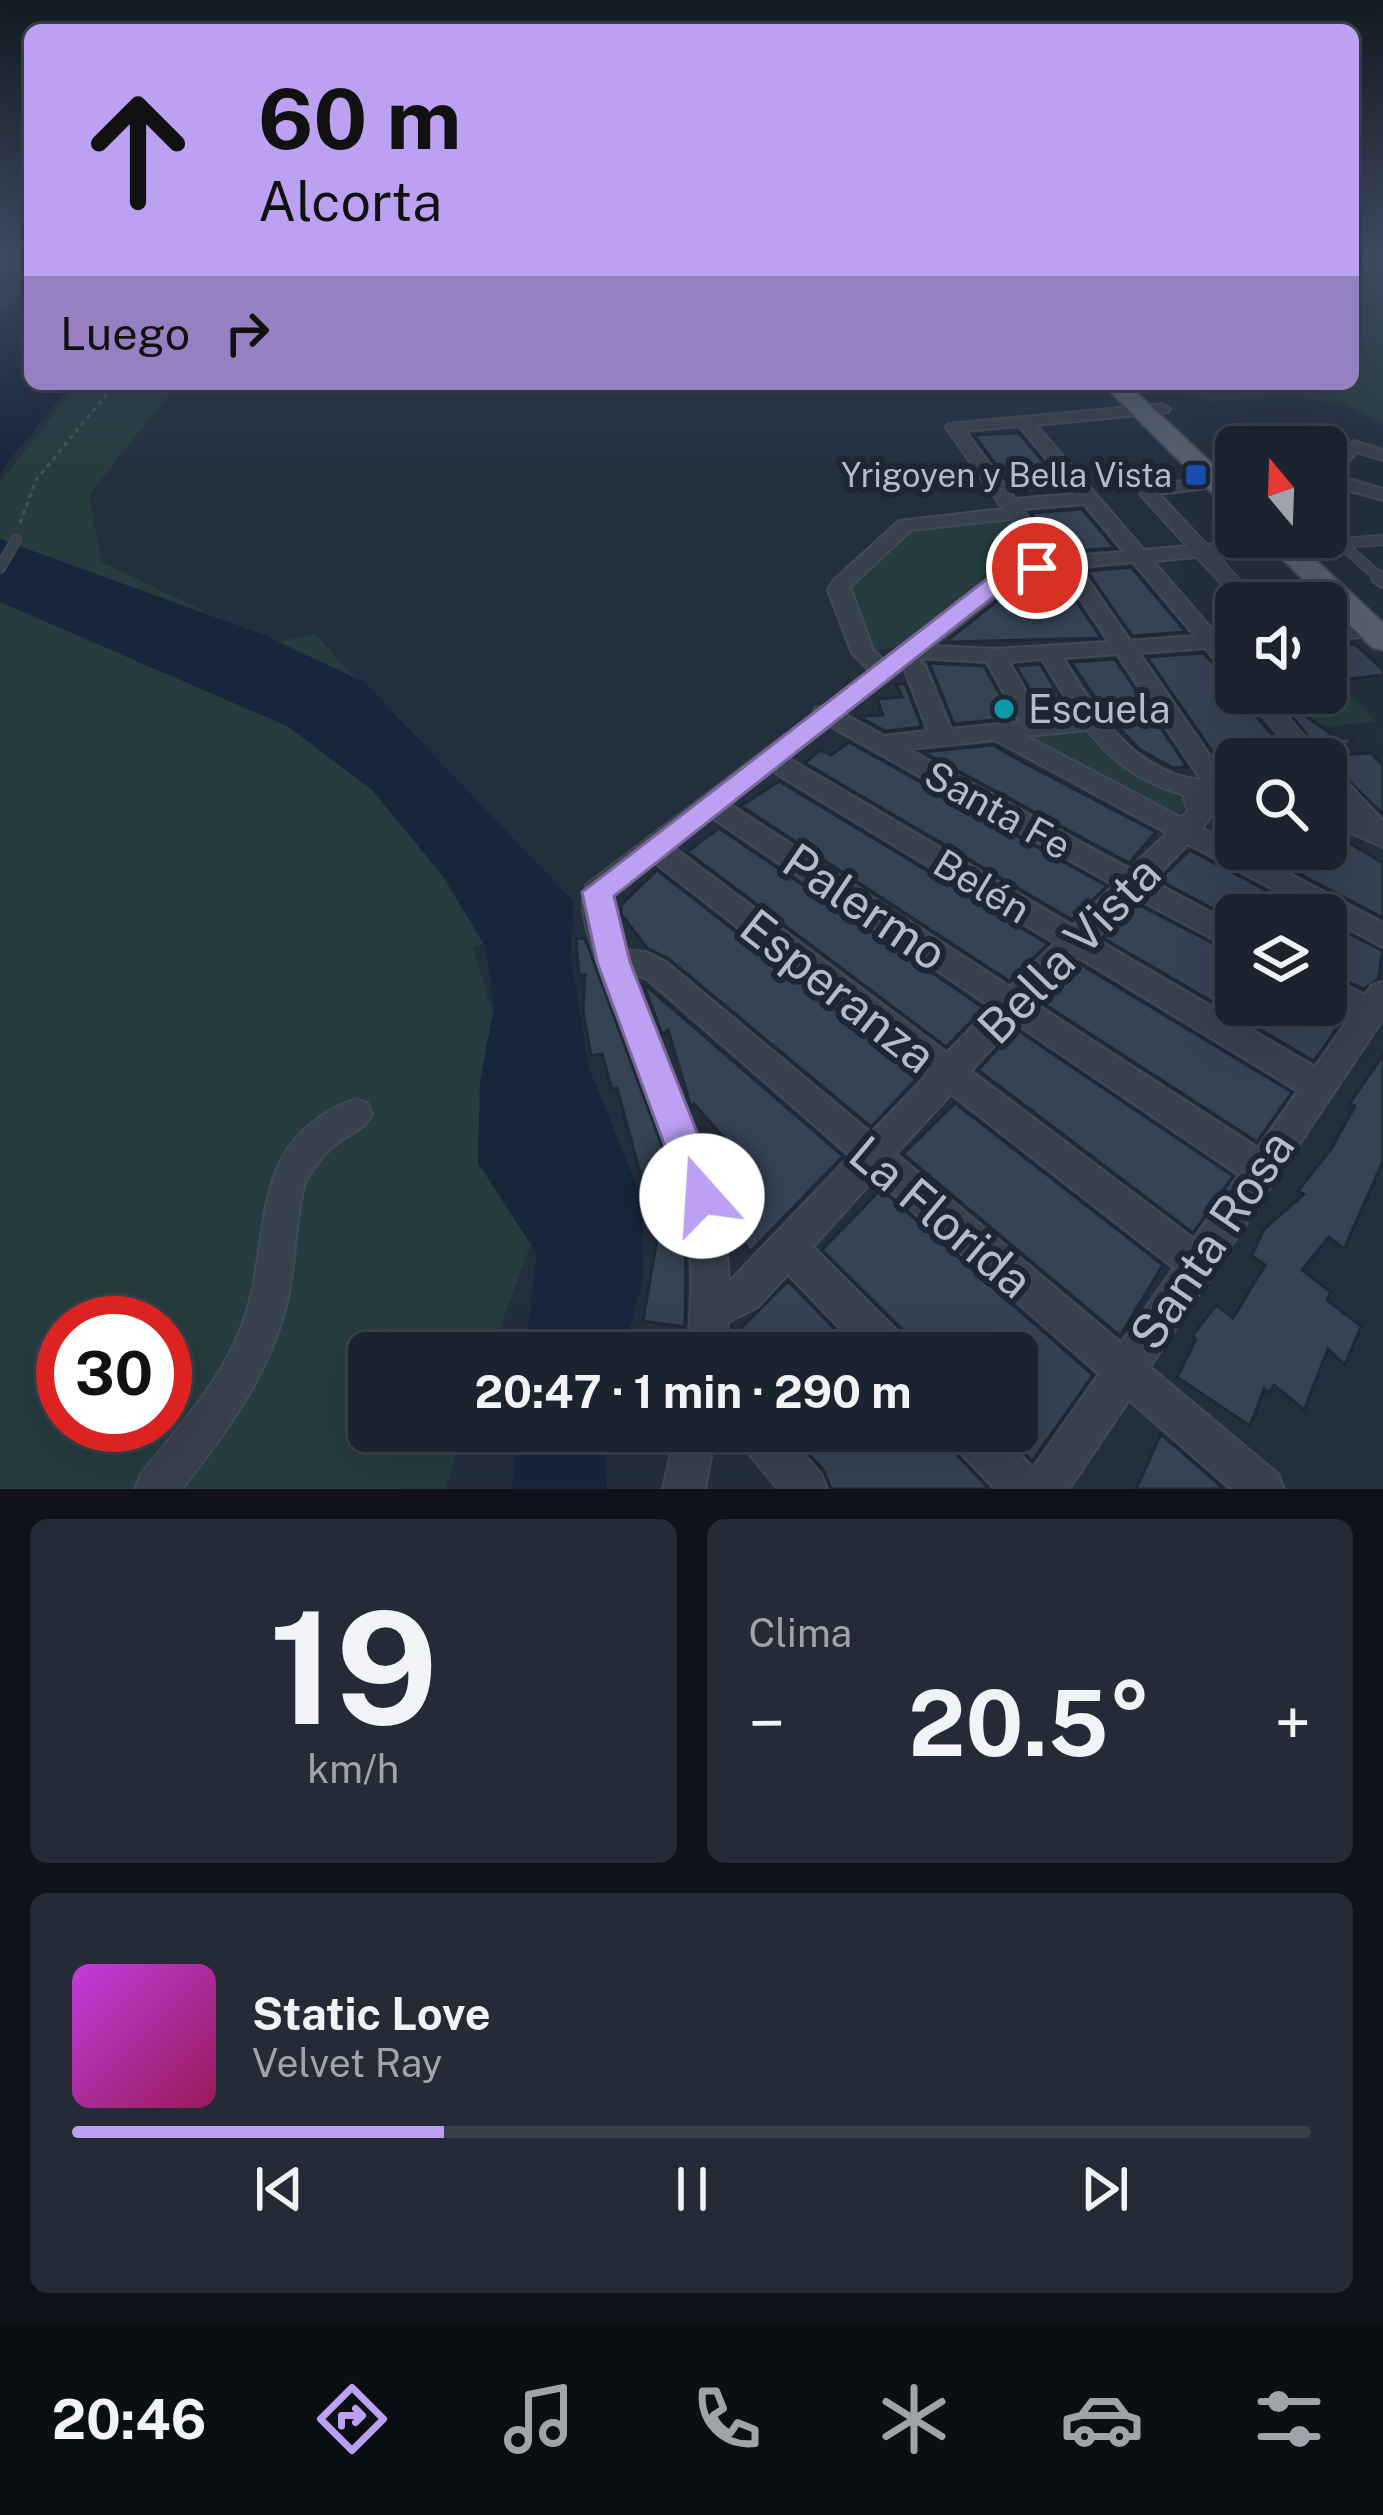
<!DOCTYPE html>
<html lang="es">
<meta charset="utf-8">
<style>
:root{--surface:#1b232e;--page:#242b36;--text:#f1f3f6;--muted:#a0a4aa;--line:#39404a;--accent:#bca0f2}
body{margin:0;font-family:"Public Sans",sans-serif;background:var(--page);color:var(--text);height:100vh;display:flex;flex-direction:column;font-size:45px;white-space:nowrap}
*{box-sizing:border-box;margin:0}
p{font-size:39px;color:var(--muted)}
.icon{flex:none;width:66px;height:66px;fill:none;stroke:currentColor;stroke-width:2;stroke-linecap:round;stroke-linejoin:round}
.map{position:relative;height:1489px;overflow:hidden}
.side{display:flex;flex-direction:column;gap:30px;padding:30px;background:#0f1319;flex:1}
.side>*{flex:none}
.guide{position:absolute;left:24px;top:24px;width:1335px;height:366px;border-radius:18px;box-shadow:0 12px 48px #0002,0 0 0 3px var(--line);background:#bca0f2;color:#111;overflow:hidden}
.needle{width:78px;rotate:341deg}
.tools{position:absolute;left:1215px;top:426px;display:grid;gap:24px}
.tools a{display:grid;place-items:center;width:132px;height:132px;border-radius:18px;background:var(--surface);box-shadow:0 12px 48px #0002,0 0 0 3px var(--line);font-size:60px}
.speed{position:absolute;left:36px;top:1296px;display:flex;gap:24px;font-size:60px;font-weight:700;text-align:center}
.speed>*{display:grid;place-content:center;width:156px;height:156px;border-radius:50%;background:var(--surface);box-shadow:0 12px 48px #0002,0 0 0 3px var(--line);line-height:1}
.speed .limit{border:18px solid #d22;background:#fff;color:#111}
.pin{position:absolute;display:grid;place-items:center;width:102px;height:102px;color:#fff;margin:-51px;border:6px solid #fff;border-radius:50%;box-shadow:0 3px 12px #0007}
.me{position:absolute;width:132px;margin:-66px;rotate:341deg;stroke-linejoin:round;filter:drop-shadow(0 0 9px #0008)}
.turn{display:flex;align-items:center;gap:42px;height:252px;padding:0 36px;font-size:54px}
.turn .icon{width:156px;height:156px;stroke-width:2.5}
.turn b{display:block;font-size:84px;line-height:102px}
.then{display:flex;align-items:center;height:114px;padding:0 36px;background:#0003;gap:24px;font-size:45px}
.big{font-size:90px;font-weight:700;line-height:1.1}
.side .card{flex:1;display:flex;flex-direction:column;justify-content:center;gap:18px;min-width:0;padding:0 42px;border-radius:18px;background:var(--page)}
.side .dial{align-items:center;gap:0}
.dial b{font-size:156px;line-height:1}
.song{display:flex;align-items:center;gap:36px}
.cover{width:144px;height:144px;border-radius:18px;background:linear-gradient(135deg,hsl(290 70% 55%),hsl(330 70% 35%))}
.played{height:12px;border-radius:6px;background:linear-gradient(90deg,var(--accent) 30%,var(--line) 30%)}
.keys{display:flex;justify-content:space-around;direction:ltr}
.heat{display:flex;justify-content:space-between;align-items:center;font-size:66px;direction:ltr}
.side .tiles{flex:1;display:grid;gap:30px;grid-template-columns:1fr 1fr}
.card:last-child{grid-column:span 2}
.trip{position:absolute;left:348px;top:1332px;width:690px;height:120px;border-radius:18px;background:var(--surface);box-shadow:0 12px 48px #0002,0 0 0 3px var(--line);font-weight:700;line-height:120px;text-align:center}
.menu{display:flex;height:192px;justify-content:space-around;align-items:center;background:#0b0e12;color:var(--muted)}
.menu .icon{width:84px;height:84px}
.menu .selected{color:var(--accent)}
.menu b{font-size:54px;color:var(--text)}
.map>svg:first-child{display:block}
.green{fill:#263c3f;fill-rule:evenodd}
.water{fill:#17263c}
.building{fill:#364354;stroke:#1f2835;stroke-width:3}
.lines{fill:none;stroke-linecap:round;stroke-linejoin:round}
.lane-far1-casing{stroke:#414a57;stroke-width:12}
.lane-casing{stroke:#414a57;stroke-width:16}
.street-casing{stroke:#414a57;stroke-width:4}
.primary-casing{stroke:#414a57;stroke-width:4}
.path{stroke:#3f5557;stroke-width:3;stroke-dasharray:4.5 4.5;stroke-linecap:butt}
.lane-far1{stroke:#38414e;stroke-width:9}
.lane{stroke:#38414e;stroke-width:12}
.street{fill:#38414e;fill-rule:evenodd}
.primary{fill:#56606e;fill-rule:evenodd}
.route{fill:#bca0f2;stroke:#7a689d;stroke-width:3}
.transit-dot{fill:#1a4fb4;stroke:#1d2633;stroke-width:4.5}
.culture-dot{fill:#0f9aa8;stroke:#1d2633;stroke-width:4.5}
.labels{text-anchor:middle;stroke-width:12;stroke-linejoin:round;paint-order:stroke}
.far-poi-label{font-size:33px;fill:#b4bcc9;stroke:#1d2633;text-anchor:end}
.poi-label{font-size:39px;fill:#b4bcc9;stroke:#1d2633;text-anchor:start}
.street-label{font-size:39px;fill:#b4bcc9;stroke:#1d2633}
.near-street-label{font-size:48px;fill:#b4bcc9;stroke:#1d2633}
</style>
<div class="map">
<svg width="1383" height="1489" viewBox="0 0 1383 1489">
<rect width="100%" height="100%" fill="#242f3e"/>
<path class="green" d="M1353,258L1383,262V423L1344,405L1298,397L1212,401L1152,384H1353Z
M78,384H177L89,495L101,562L272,643L315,634L563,906L473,948L502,1045L540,1218L491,1353H369V1431H463L446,1489H0V482ZM63,1323H165V1425H63Z
M1001,520L1017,525L1034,553L998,571L897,647L873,651L844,587L911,531Z
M1345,689L1376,721L1315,728L1283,693Z
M1083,731L1113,761L1189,803L1180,813L1168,810L1031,737Z"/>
<path class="water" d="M30,285V384H71L0,472V313Z
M0,539L264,635L364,682L574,902L571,955L589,1068L644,1204L642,1283L623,1353H525L537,1254L478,1163L480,1081L494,1008L485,946L442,875L372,790L289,727L0,602Z
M520,1431H603L607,1489H511Z"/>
<path class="building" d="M1019,433L1067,490L1017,494L974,435Z
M1082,509L1115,548L1065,552L1030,513Z
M1131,567L1186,632L1132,636L1087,571Z
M1046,575L1061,578L1101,638L945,642L1029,576Z
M1355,644L1383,670V675L1340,680L1326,665V647Z
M1203,653L1236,685V693L1293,759H1236V786L1147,657Z
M1115,659L1187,767L1173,768L1139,749L1107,715L1071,662Z
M929,663L984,666L1013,718L954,724Z
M1040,664L1069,712L1044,715L1016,666Z
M896,684H905L922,727L885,731L858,716L883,715L877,699L902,697Z
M1273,693L1337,738H1353L1340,755L1371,753L1383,765V814L1328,761Z
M849,742L1107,886L1072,920L805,763L820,750L831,755Z
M993,745L1030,766L1156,832L1129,863L923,752Z
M779,781L1048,944L1009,981L741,806Z
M719,828L984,1008L946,1047L687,852Z
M1326,829L1383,863V918L1252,849H1326Z
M1190,850L1313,915H1236V921L1159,880Z
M657,870L920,1075L871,1127L669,959L647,948L621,914V905Z
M1137,904L1236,955V1005H1323L1344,1018L1314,1061L1103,938Z
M1326,922L1383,951L1378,979L1364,989L1326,972Z
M585,938L678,1189L686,1250L685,1327L643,1321L658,1234L657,1189L645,1192L617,1088L612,1090L602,1054L591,1056L583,1011L585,975H579L576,939Z
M1080,964L1292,1092L1257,1142L1041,1002Z
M643,983L843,1156L750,1252L725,1215L733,1206L722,1188L739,1185L714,1162L732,1147L694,1104L691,1107L668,1030L662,1034Z
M1016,1029L1233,1176L1193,1233L978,1070Z
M1383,1055V1161L1344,1249L1329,1237L1302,1270L1331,1292L1327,1300L1361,1326L1345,1365L1328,1349L1304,1410L1274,1385L1269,1393L1264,1389L1250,1426L1177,1377L1196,1339L1192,1336L1216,1305L1233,1318L1265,1265L1252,1256L1264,1229L1304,1194L1298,1191L1331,1149L1355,1106L1350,1103Z
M955,1103L1163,1265L1120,1336L903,1154Z
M881,1189L1093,1375L1032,1461L1014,1442L1017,1387L1030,1371L1017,1361V1353H991L975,1341L965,1353H914L917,1344L822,1250Z
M788,1281L856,1351L854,1353H831L821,1336L804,1353H730L731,1338Z
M789,1431H935L989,1489H831L824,1471Z
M1161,1434L1224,1489H1136Z"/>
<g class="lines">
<defs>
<path id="lane-far1" d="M1326,530L1382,580
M1340,543L1383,540
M0,568L16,540"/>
<path id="lane" d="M1378,577L1383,581"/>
<path id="street" d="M0,258H13L0,268Z
M1162,404L1170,409L1168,412L1036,425L1144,550L1187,546L1140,494V486L1217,477L1226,482L1223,486L1159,494L1207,545L1281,538L1291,544L1281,550L1217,555L1260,603H1239L1197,557L1153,561L1217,635L1236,634V646L1227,647L1236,657V678L1228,676L1205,648L1139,653L1234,791L1230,797L1210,798L1214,812L1202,828L1383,923V947L1188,844L1152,881L1236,926V951L1136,898L1096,939L1315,1067L1350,1017L1326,1003V976L1365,995L1372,985L1383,982V1019L1150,1367L1278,1474L1284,1489H1231L1129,1400L1069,1489H995L953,1445L947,1431H996L1033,1468L1099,1374L875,1178L813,1247L905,1339L910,1353H864L788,1274L758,1307L728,1322L726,1353H688C692,1298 694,1242 682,1188C665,1113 625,1045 601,973C593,948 575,908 587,884L813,714L816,708L825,706L871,672L852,653L828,590L834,580L899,521L1003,509L946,427L948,424ZM1019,426L1076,494L1015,499L965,431ZM1084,504L1124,552L1057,557L1022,509ZM1011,519L1039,559L1017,562L885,661L873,650L850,587L911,530ZM1133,562L1195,636L1130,641L1079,567ZM1047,570L1056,575L1063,573L1109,642L995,649L933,646L1029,571ZM1117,654L1201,780C1133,773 1096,711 1063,658ZM918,658L987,662L1020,722L951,729L925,665ZM1042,659L1077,716L1042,720L1009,662ZM904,668L928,731L884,736L844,714ZM830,726L1114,885L1073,926L788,758ZM1087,730C1114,764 1142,782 1183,795L1188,810L1182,818L1026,736ZM995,740L1167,833L1130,869L908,749ZM772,771L1055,943L1010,987L729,804ZM711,817L991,1007L947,1053L673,847ZM654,862L927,1075L871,1133L666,962L646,952L623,950L611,895ZM1078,957L1298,1091L1258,1148L1034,1003ZM631,974L646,978L850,1156L729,1282C724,1160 670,1085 631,974ZM1015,1023L1239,1175L1194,1239L971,1071ZM951,1094L1174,1268L1121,1343L896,1154Z
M1354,441L1383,450V460L1357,452L1335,475L1383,489V500L1326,484V465Z
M1383,623V635L1326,640V628Z
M1244,693H1267L1324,759H1299Z
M1326,767L1335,769L1383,821V847L1326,822V802L1341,807L1326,791Z
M355,1099L367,1103L372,1114C365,1129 353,1132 340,1141C325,1152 314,1166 305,1182C295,1218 296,1256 289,1293C273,1369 229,1429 182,1489H135L141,1474C177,1429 218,1385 240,1331C277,1241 239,1143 355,1099Z
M676,1431H716L705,1489H663Z
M736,1431H783L821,1474L827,1489H778L742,1445Z"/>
<path id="primary" d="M1103,384H1127L1236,486V509L1226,507Z
M1260,537H1291L1383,623V650L1372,647Z"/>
</defs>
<use href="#lane-far1" class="lane-far1-casing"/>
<use href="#lane" class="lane-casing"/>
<use href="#street" class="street-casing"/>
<use href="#primary" class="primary-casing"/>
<path class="path" d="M20,523L36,480L115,384"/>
<use href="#lane-far1" class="lane-far1"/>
<use href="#lane" class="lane"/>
<use href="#street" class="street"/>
<use href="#primary" class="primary"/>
</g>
<linearGradient id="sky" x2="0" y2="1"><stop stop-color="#141a22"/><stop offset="0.55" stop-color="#3f4d63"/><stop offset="1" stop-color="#3f4d63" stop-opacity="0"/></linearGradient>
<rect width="1383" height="466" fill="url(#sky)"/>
<path class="route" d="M1037,562L1045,564V573L1012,582L614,896L630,962L722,1196L716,1209L702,1215L688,1209L597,962L582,892L996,572Z"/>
<rect class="transit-dot" x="1184" y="463" width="24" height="24" rx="6"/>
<circle class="culture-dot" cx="1004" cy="709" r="12"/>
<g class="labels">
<g class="far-poi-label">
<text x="1172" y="487">Yrigoyen y Bella Vista</text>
</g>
<g class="poi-label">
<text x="1028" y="723">Escuela</text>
</g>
<g class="street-label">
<text transform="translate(998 810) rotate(29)" y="14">Santa Fe</text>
<text transform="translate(982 886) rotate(31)" y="14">Belén</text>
</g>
<g class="near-street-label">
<text transform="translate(865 907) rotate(34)" y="17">Palermo</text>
<text transform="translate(1069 950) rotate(-46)" y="17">Bella Vista</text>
<text transform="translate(838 991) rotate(38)" y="17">Esperanza</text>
<text transform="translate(941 1217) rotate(40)" y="17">La Florida</text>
<text transform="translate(1212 1240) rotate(-56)" y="17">Santa Rosa</text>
</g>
</g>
</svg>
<div class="tools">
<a><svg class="needle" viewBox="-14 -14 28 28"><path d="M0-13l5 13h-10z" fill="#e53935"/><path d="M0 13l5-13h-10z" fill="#a0a4aa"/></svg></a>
<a><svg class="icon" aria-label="sound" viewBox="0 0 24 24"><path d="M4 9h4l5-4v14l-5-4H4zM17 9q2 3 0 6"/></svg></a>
<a><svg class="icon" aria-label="search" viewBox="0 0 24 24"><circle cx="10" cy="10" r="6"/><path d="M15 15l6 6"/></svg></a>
<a><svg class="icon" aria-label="layers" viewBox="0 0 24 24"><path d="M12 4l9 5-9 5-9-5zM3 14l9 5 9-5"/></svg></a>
</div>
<div class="speed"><div class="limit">30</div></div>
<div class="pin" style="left:1037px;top:568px;background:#d93025"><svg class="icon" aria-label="arrive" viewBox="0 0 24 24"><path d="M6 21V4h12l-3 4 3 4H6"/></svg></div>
<svg class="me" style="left:702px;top:1196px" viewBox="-20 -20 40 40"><circle r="19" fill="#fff"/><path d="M0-13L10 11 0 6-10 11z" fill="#bca0f2"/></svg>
<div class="trip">20:47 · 1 min · 290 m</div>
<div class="guide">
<div class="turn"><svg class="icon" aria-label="ahead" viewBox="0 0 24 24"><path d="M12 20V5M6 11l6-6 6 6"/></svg><div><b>60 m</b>Alcorta</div></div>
<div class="then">Luego<svg class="icon" aria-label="right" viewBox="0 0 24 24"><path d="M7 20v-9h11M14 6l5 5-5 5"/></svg></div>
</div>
</div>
<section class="side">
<div class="tiles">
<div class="card dial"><b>19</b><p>km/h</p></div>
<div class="card"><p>Clima</p>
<div class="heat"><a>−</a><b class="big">20.5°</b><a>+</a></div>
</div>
<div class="card">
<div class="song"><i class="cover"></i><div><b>Static Love</b><p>Velvet Ray</p></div></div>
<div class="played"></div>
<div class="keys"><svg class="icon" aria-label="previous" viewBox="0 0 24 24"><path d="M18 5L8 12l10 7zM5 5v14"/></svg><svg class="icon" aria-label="pause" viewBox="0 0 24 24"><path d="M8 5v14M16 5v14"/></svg><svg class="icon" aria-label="next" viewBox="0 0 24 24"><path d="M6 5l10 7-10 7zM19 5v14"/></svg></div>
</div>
</div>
</section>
<nav class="menu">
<b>20:46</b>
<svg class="icon selected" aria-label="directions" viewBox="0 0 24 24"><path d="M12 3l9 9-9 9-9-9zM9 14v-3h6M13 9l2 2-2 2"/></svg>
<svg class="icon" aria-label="music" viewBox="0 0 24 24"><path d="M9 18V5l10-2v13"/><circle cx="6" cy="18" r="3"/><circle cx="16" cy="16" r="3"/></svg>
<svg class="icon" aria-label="phone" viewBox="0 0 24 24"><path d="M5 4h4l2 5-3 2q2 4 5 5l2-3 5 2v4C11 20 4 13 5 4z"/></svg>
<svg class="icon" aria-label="climate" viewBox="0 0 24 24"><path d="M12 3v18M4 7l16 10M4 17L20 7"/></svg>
<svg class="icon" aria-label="car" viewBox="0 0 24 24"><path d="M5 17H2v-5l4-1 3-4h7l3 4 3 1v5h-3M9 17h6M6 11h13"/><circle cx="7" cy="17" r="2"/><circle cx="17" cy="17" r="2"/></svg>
<svg class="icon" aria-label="filters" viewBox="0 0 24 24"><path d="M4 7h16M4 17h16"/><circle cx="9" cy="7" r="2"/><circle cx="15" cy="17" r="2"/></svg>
</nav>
